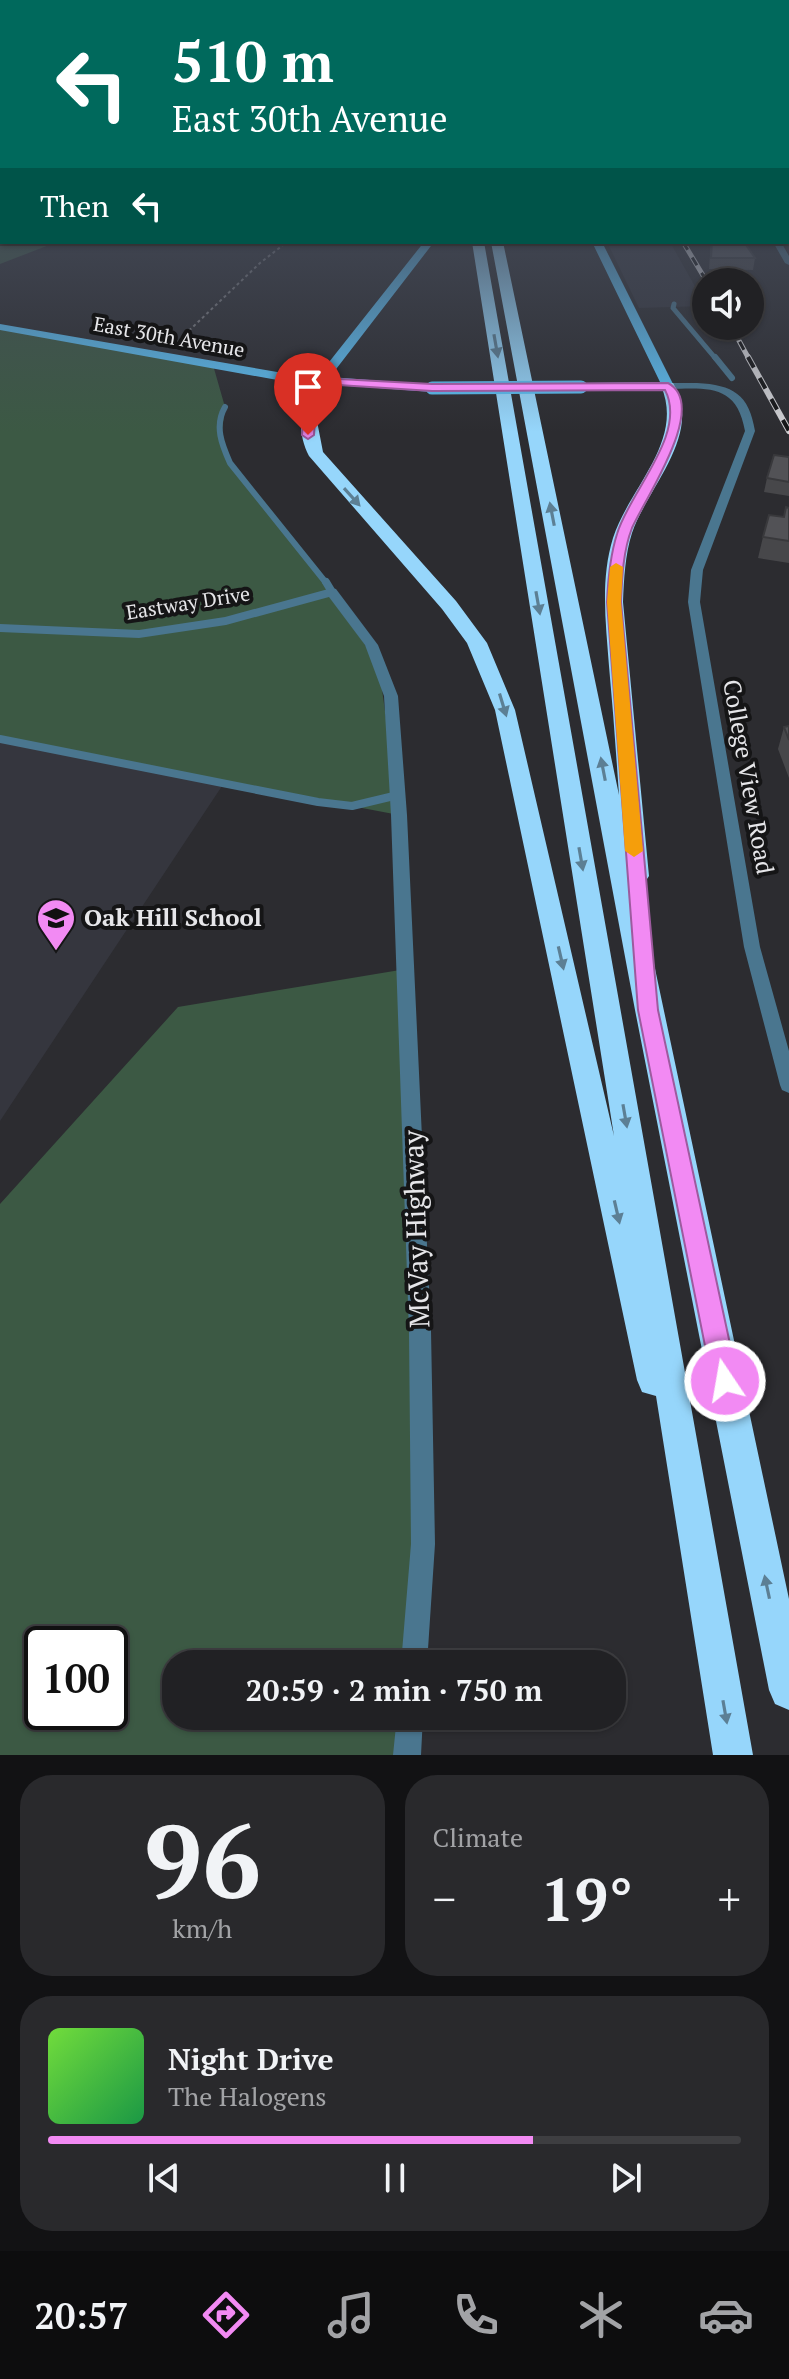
<!DOCTYPE html>
<meta charset="utf-8">
<style>
:root{--surface:#212124;--page:#29292c;--text:#f1f3f6;--muted:#a2a3a6;--line:#3e3e41;--accent:#f28af3}
body{margin:0;font-family:"PT Serif",serif;background:var(--page);color:var(--text);height:100vh;display:flex;flex-direction:column;font-size:30px;white-space:nowrap}
*{box-sizing:border-box;margin:0}
p{font-size:26px;color:var(--muted)}
.icon{flex:none;width:44px;height:44px;fill:none;stroke:currentColor;stroke-width:2;stroke-linecap:round;stroke-linejoin:round}
.map{position:relative;height:1755px;overflow:hidden}
.details{display:flex;flex-direction:column;gap:20px;padding:20px;background:#121214;flex:1}
.details>*{flex:none}
.top-card{position:absolute;left:0px;top:0px;width:790px;height:244px;box-shadow:0 2px 6px #0004,0 0 0 2px var(--line);background:#00695c;color:#fff;overflow:hidden}
.tools{position:absolute;left:692px;top:268px;display:grid;gap:16px}
.tools a{display:grid;place-items:center;width:72px;height:72px;border-radius:50%;background:var(--surface);box-shadow:0 2px 6px #0004,0 0 0 2px var(--line);font-size:40px}
.speed{position:absolute;left:24px;top:1626px;display:flex;gap:16px;font-size:40px;font-weight:700;text-align:center}
.speed>*{display:grid;place-content:center;width:104px;height:104px;border-radius:50%;background:var(--surface);box-shadow:0 2px 6px #0004,0 0 0 2px var(--line);line-height:1}
.speed .limit{border:4px solid #111;border-radius:12px;background:#fff;color:#111}
.pin{position:absolute;display:grid;place-items:center;width:68px;height:68px;color:#fff;margin:-82px -34px;border-radius:50% 50% 50% 0;rotate:-45deg;box-shadow:0 0 8px #0007}
.pin .icon{rotate:45deg}
.me{position:absolute;width:88px;margin:-44px;rotate:348deg;stroke-linejoin:round;filter:drop-shadow(0 0 6px #0008)}
.turn{display:flex;align-items:center;gap:28px;height:168px;padding:0 40px;font-size:36px}
.turn .icon{width:104px;height:104px;stroke-width:2.5}
.turn b{display:block;font-size:56px;line-height:68px}
.then{display:flex;align-items:center;height:76px;padding:0 40px;background:#0003;gap:16px;font-size:30px}
.big{font-size:60px;font-weight:700;line-height:1.1}
.details .widget{flex:1;display:flex;flex-direction:column;justify-content:center;gap:12px;min-width:0;padding:0 28px;border-radius:32px;background:var(--page)}
.details .dial{align-items:center;gap:0}
.dial b{font-size:104px;line-height:1}
.song{display:flex;align-items:center;gap:24px}
.cover{width:96px;height:96px;border-radius:12px;background:linear-gradient(135deg,hsl(100 70% 55%),hsl(140 70% 35%))}
.played{height:8px;border-radius:4px;background:linear-gradient(90deg,var(--accent) 70%,var(--line) 70%)}
.keys{display:flex;justify-content:space-around;direction:ltr}
.heat{display:flex;justify-content:space-between;align-items:center;font-size:44px;direction:ltr}
.details .tiles{flex:1;display:grid;gap:20px;grid-template-columns:1fr 1fr}
.widget:last-child{grid-column:span 2}
.trip{position:absolute;left:162px;top:1650px;width:464px;height:80px;border-radius:32px;background:var(--surface);box-shadow:0 2px 6px #0004,0 0 0 2px var(--line);font-weight:700;line-height:80px;text-align:center}
.tabs{display:flex;height:128px;justify-content:space-around;align-items:center;background:#0d0d0e;color:var(--muted)}
.tabs .icon{width:56px;height:56px}
.tabs .current{color:var(--accent)}
.tabs b{font-size:36px;color:var(--text)}
.map>svg:first-child{display:block}
.built{fill:#35363e}
.green{fill:#3c5944;fill-rule:evenodd}
.lines{fill:none;stroke-linecap:round;stroke-linejoin:round}
.path{stroke:#7e7e82;stroke-width:2;stroke-dasharray:3 3;stroke-linecap:butt}
.lane-far2{stroke:#4a768f;stroke-width:5}
.lane-far1{stroke:#4a768f;stroke-width:6}
.lane{stroke:#4a768f;stroke-width:8}
.street{fill:#4a768f;fill-rule:evenodd}
.secondary{fill:#559fc7;fill-rule:evenodd}
.primary{fill:#5cbef2;fill-rule:evenodd}
.highway{fill:#96d6fb;fill-rule:evenodd}
.rail-far1-casing{stroke:#d1d1d4;stroke-width:5}
.rail-casing{stroke:#d1d1d4;stroke-width:6}
.rail-far1{stroke:#151516;stroke-width:3;stroke-dasharray:9;stroke-linecap:butt}
.rail{stroke:#151516;stroke-width:4;stroke-dasharray:12;stroke-linecap:butt}
.primary-bridge{stroke:#5cbef2;stroke-width:13}
.wall{fill:#47474a}
.building{fill:#525256;stroke:#39393c;stroke-width:2}
.oneway{fill:#5c7f94}
.route{fill:#f28af3;stroke:#9d5a9e;stroke-width:2}
.slow{fill:#f59e0b}
.labels{text-anchor:middle;stroke-width:8;stroke-linejoin:round;paint-order:stroke}
.far-street-label{font-size:20px;fill:#e6e6e9;stroke:#151516}
.street-label{font-size:24px;fill:#e6e6e9;stroke:#151516}
.poi-label{font-size:24px;font-weight:bold;fill:#e6e6e9;stroke:#151516;text-anchor:start}
.near-street-label{font-size:28px;fill:#e6e6e9;stroke:#151516}
</style>
<div class="map">
<svg width="789" height="1755" viewBox="0 0 789 1755">
<rect width="100%" height="100%" fill="#2c2c30"/>
<path class="built" d="M607,242H670L706,306L639,308Z
M0,740L224,783L0,1121Z"/>
<path class="green" d="M0,194L2,242H57L0,264Z
M0,327L213,365L225,407L221,440L230,463L318,570L379,667L399,815L0,739Z
M406,969L420,1331L410,1664H176V1716H408L407,1755H0V1204L178,1007ZM42,1644H110V1712H42Z"/>
<g class="lines">
<path class="path" d="M176,343L260,263L287,242"/>
<path class="lane-far2" d="M674,304L673,308L716,359"/>
<path class="lane-far1" d="M715,357L732,378
M225,407C214,426 222,445 230,463L327,584"/>
<path class="lane" d="M326,582L332,592
M0,739L318,802L352,806L398,795"/>
<path class="street" d="M788,229H789V233H788Z
M773,242H781L789,256V265L785,263Z
M697,383C733,385 749,394 755,431L703,570L700,602L760,947L789,1051V1093L782,1090L780,1085L744,947L688,602L691,570L745,431C737,384 708,388 668,389L663,386L668,383Z
M332,588L336,589L378,645L398,696L407,815L431,1331L435,1544L427,1664H401L411,1544L409,1331L391,815L384,696L365,645L329,597L226,625L139,638L0,632V624L139,630L225,617Z
M397,1716H423L421,1755H393Z"/>
<path class="secondary" d="M788,223H789V227H788Z"/>
<path class="primary" d="M424,242H434L330,377L436,385V391L432,392L283,381L0,330V324L283,373L318,376Z
M592,242H602L674,386L672,389L581,391L575,387L581,383L660,382Z"/>
<path class="highway" d="M472,242H484L753,1755H713L656,1396L642,1392L637,1380L495,710L467,643L442,609L309,456C296,431 299,402 315,378H325L327,381L319,397L316,416L323,452L456,601L487,643L515,710L614,1136Z
M491,242H503L619,795C616,752 613,709 609,666C606,624 600,580 613,538C629,488 685,441 661,386L663,383H673C704,434 648,486 632,533C625,555 624,579 623,602L649,876L645,882L637,884L789,1599V1710L775,1704L769,1690L635,1010Z"/>
<defs>
<path id="rail-far1" d="M683,242L707,282
M731,326L749,359"/>
<path id="rail" d="M748,357L789,431"/>
</defs>
<use href="#rail-far1" class="rail-far1-casing"/>
<use href="#rail" class="rail-casing"/>
<use href="#rail-far1" class="rail-far1"/>
<use href="#rail" class="rail"/>
<path class="primary-bridge" d="M432,388L581,387"/>
</g>
<path class="wall" d="M711,242H744L755,258L753,270L709,269Z
M789,457V496L764,492L767,478Z
M789,508V563L758,558L763,537L784,517Z
M789,726V778L778,749L784,727Z"/>
<path class="building" d="M712,242H744L755,258H711Z
M774,455L789,457V482L767,478Z
M786,507L789,508V541L763,537L769,515L784,517Z
M789,726V740L784,727Z"/>
<defs><path id="oneway-solid" d="M-6-.8H1V-3.2L6.5 0L1 3.2V.8H-6Z" transform="scale(2)"/></defs>
<g class="oneway">
<use href="#oneway-solid" transform="translate(496 346) rotate(80)"/>
<use href="#oneway-solid" transform="translate(352 497) rotate(48)"/>
<use href="#oneway-solid" transform="translate(552 514) rotate(-101)"/>
<use href="#oneway-solid" transform="translate(538 603) rotate(80)"/>
<use href="#oneway-solid" transform="translate(503 705) rotate(73)"/>
<use href="#oneway-solid" transform="translate(603 769) rotate(-101)"/>
<use href="#oneway-solid" transform="translate(581 859) rotate(80)"/>
<use href="#oneway-solid" transform="translate(561 958) rotate(77)"/>
<use href="#oneway-solid" transform="translate(625 1116) rotate(80)"/>
<use href="#oneway-solid" transform="translate(617 1212) rotate(77)"/>
<use href="#oneway-solid" transform="translate(767 1587) rotate(-102)"/>
<use href="#oneway-solid" transform="translate(725 1712) rotate(80)"/>
</g>
<linearGradient id="sky" x2="0" y2="1"><stop stop-color="#18181a"/><stop offset="0.43" stop-color="#454b59"/><stop offset="1" stop-color="#454b59" stop-opacity="0"/></linearGradient>
<rect width="789" height="432" fill="url(#sky)"/>
<path class="route" d="M320,378L432,384L668,383C710,405 644,500 632,528C623,551 622,578 621,602L658,1010L738,1381L734,1390L725,1394L716,1390L712,1381L638,1010L607,602C608,579 610,556 617,534C629,492 688,434 665,390L432,391L323,384L317,392L314,435L308,439L302,435L305,391Z"/>
<path class="slow" d="M616,563L623,567L621,602L643,851L634,857L625,851L607,602L610,567Z"/>
<defs>
<symbol id="school-pin" viewBox="-11 -11 22 30"><path d="M0 17L-7.5 6A9.5 9.5 0 1 1 7.5 6Z" fill="#f28af3" stroke="#151516"/><path d="M0-5L7-2L0 1L-7-2ZM-4 1L0 2.5L4 1V4Q0 6-4 4Z" fill="#111"/></symbol>
</defs>
<g fill-rule="evenodd">
<use href="#school-pin" x="34" y="896" width="44" height="60"/>
</g>
<g class="labels">
<g class="far-street-label">
<text transform="translate(169 337) rotate(10)" y="7">East 30th Avenue</text>
<text transform="translate(188 603) rotate(-9)" y="7">Eastway Drive</text>
</g>
<g class="street-label">
<text transform="translate(748 777) rotate(80)" y="8">College View Road</text>
</g>
<g class="poi-label">
<text x="84" y="926">Oak Hill School</text>
</g>
<g class="near-street-label">
<text transform="translate(416 1229) rotate(-92)" y="10">McVay Highway</text>
</g>
</g>
</svg>
<div class="tools">
<a><svg class="icon" aria-label="sound" viewBox="0 0 24 24"><path d="M4 9h4l5-4v14l-5-4H4zM17 9q2 3 0 6"/></svg></a>
</div>
<div class="speed"><div class="limit">100</div></div>
<div class="pin" style="left:308px;top:435px;background:#d93025"><svg class="icon" aria-label="arrive" viewBox="0 0 24 24"><path d="M6 21V4h12l-3 4 3 4H6"/></svg></div>
<svg class="me" style="left:725px;top:1381px" viewBox="-20 -20 40 40"><circle r="17" fill="#f28af3" stroke="#fff" stroke-width="3"/><path d="M0-11L8 9 0 5-8 9z" fill="#fff"/></svg>
<div class="trip">20:59 · 2 min · 750 m</div>
<div class="top-card">
<div class="turn"><svg class="icon" aria-label="left" viewBox="0 0 24 24"><path d="M17 20v-9H6M10 6l-5 5 5 5"/></svg><div><b>510 m</b>East 30th Avenue</div></div>
<div class="then">Then<svg class="icon" aria-label="left" viewBox="0 0 24 24"><path d="M17 20v-9H6M10 6l-5 5 5 5"/></svg></div>
</div>
</div>
<section class="details">
<div class="tiles">
<div class="widget dial"><b>96</b><p>km/h</p></div>
<div class="widget"><p>Climate</p>
<div class="heat"><a>−</a><b class="big">19°</b><a>+</a></div>
</div>
<div class="widget">
<div class="song"><i class="cover"></i><div><b>Night Drive</b><p>The Halogens</p></div></div>
<div class="played"></div>
<div class="keys"><svg class="icon" aria-label="previous" viewBox="0 0 24 24"><path d="M18 5L8 12l10 7zM5 5v14"/></svg><svg class="icon" aria-label="pause" viewBox="0 0 24 24"><path d="M8 5v14M16 5v14"/></svg><svg class="icon" aria-label="next" viewBox="0 0 24 24"><path d="M6 5l10 7-10 7zM19 5v14"/></svg></div>
</div>
</div>
</section>
<nav class="tabs">
<b>20:57</b>
<svg class="icon current" aria-label="directions" viewBox="0 0 24 24"><path d="M12 3l9 9-9 9-9-9zM9 14v-3h6M13 9l2 2-2 2"/></svg>
<svg class="icon" aria-label="music" viewBox="0 0 24 24"><path d="M9 18V5l10-2v13"/><circle cx="6" cy="18" r="3"/><circle cx="16" cy="16" r="3"/></svg>
<svg class="icon" aria-label="phone" viewBox="0 0 24 24"><path d="M5 4h4l2 5-3 2q2 4 5 5l2-3 5 2v4C11 20 4 13 5 4z"/></svg>
<svg class="icon" aria-label="climate" viewBox="0 0 24 24"><path d="M12 3v18M4 7l16 10M4 17L20 7"/></svg>
<svg class="icon" aria-label="car" viewBox="0 0 24 24"><path d="M5 17H2v-5l4-1 3-4h7l3 4 3 1v5h-3M9 17h6M6 11h13"/><circle cx="7" cy="17" r="2"/><circle cx="17" cy="17" r="2"/></svg>
</nav>
